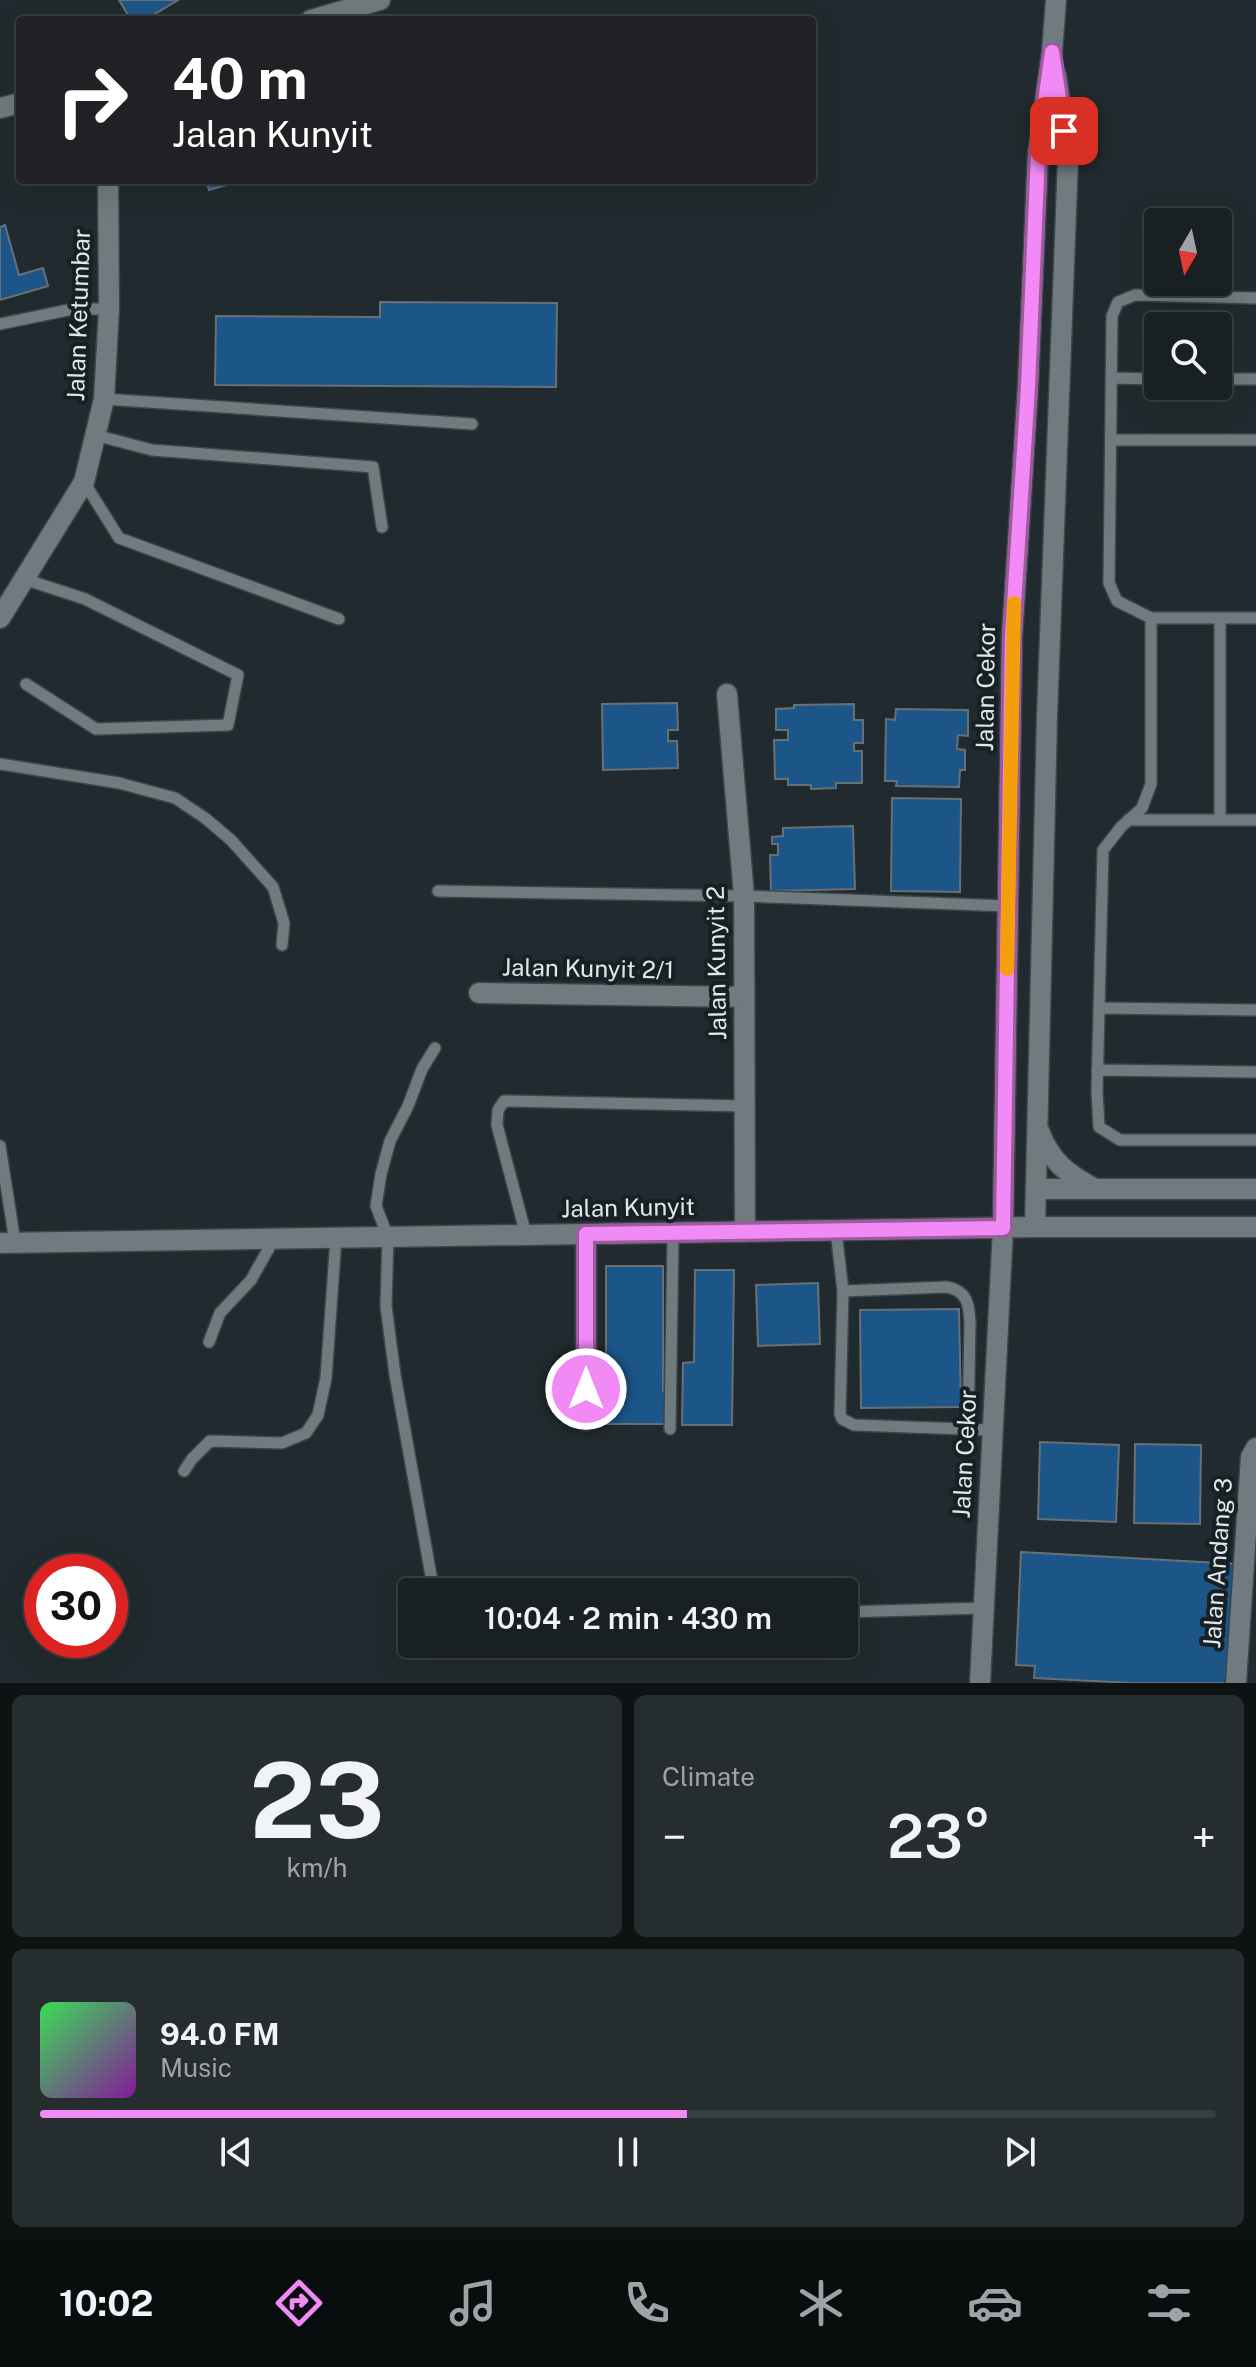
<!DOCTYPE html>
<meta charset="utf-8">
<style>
:root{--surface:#192022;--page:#262d2f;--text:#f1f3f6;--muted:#9fa3a5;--line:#373e40;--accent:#f18af5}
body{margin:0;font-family:"Public Sans",sans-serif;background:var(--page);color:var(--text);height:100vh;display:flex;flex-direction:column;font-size:30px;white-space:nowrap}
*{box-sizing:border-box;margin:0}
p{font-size:26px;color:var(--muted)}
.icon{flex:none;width:44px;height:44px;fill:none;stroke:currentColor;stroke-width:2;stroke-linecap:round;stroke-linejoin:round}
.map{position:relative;height:1683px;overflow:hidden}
.sheet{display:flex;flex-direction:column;gap:12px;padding:12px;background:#0e1213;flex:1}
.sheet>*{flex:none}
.banner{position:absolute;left:16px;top:16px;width:800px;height:168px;border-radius:8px;box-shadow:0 8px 32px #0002,0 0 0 2px var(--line);background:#202124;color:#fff;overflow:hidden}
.needle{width:52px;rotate:189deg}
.buttons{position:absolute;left:1144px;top:208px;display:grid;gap:16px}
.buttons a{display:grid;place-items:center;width:88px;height:88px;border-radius:8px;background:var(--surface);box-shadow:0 8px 32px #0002,0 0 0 2px var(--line);font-size:40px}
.speed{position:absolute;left:24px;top:1554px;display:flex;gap:16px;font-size:40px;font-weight:700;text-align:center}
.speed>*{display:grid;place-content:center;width:104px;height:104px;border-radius:50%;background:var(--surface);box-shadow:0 8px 32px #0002,0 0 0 2px var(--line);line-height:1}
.speed .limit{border:12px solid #d22;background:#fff;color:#111}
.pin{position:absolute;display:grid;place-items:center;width:68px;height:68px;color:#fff;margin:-34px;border-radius:16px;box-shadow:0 4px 12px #0006}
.me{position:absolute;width:88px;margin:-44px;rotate:0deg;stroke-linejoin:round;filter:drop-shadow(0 0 6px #0008)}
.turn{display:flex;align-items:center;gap:28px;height:168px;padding:0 24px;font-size:36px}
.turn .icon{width:104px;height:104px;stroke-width:2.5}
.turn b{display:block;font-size:56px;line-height:68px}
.big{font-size:60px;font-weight:600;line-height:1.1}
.sheet .card{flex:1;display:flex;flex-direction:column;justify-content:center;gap:12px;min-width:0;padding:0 28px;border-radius:12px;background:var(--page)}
.sheet .dial{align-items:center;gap:0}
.dial b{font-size:104px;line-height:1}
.song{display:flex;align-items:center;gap:24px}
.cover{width:96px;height:96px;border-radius:12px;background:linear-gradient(135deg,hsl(130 70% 55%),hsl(290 70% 35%))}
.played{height:8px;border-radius:4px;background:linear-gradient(90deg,var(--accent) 55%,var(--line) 55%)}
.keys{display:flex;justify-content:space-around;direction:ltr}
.heat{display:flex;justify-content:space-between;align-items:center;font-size:44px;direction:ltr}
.sheet .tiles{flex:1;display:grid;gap:12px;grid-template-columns:1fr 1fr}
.card:last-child{grid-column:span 2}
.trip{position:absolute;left:398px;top:1578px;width:460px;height:80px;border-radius:8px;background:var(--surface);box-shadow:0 8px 32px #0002,0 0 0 2px var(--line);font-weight:600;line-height:80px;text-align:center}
.dock{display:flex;height:128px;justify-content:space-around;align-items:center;background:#0a0d0e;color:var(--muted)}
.dock .icon{width:56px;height:56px}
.dock .selected{color:var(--accent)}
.dock b{font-size:36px;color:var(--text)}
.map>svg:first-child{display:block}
.building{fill:#1c5689;stroke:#687077;stroke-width:2}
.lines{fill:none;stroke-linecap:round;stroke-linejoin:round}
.service-casing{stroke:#3d4549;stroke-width:14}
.minor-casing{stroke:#3d4549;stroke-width:23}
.service{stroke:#707b80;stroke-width:11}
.minor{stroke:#707b80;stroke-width:20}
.route-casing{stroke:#9d5a9f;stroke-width:20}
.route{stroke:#f18af5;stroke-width:14}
.slow{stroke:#f59e0b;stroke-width:14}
.labels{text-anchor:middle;stroke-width:8;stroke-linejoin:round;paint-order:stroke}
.street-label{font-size:24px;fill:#e0e6e9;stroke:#172024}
</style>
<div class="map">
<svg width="1256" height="1683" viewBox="0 0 1256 1683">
<rect width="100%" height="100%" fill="#212a2e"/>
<path class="building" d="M119,0H178L145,20H131Z
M206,180H244L209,190Z
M5,225L19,275L43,268L48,286L0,300V227Z
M380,302L557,303L556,387L215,385L216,316L380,317Z
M677,703L678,730H668V741H677L678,768L603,770L602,704Z
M854,704V720H863V743H854V751H862V783H836V788L811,789V785H788V779H775L774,740H788V730H776V709L794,708V705Z
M896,709L968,710V736L958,735L957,749L965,750V770H960L959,787L896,786L897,781H885L886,719L895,720Z
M892,798L961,799L960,892L891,891Z
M853,826L855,889L771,891L770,855H778V844H772V837L783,836V828Z
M606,1266H663V1391H667V1424H606Z
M695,1270H734L732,1425H682L683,1363L694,1362Z
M818,1283L820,1344L758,1346L756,1285Z
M959,1309L961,1407L861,1408L860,1310Z
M1040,1442L1119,1445L1116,1522L1038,1519Z
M1135,1444L1201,1445L1200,1524L1134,1523Z
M1021,1552L1237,1564L1231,1683H1132L1034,1678L1035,1666L1016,1665Z"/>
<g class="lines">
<defs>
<path id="service" d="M1256,298L1135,295L1118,302L1112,316L1109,583L1117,601L1151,618H1256
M0,324L73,309H109
M1111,378L1158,379
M1218,379H1256
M104,399L472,424
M95,435L152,450L373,467L382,527
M1111,440H1256
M84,482L119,538L339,619
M24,579L85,599L238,675L228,725L96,729L26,684
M1151,618V784L1142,808L1121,827L1103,850L1097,1091L1099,1127L1120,1140H1256
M1220,618V820
M0,764L119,783L175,798L205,818L231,840L273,887L284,923L282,945
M1128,820H1256
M438,891L744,896L1008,906
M1099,1008L1256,1010
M1097,1070L1256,1072
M0,1146L15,1242
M836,1231L843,1291L840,1414L842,1419L854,1425L992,1430
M526,1235L497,1125L498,1110L504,1101L744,1106
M843,1291L946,1287C967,1290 969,1304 970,1322L968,1429
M209,1342L220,1313L251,1280L274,1239
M670,1429L673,1233
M184,1471L192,1459L210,1441L282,1443L306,1433L318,1415L326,1378L336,1238
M434,1592L395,1375L386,1306L388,1237L376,1206L381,1174L390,1141L408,1106L422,1069L435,1048
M844,1612L983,1608"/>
<path id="minor" d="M311,20L380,0
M0,108L20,103
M0,618L84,482L104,399L109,309L108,180
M727,694L744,896L745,1232
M479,993L744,997
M1039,1131C1051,1162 1066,1173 1095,1189
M1036,1189H1256
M1035,1227L1047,716L1068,158L1056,76
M0,1243L1035,1227H1256
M586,1420V1234
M980,1683L1003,1228L1012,636L1028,387L1038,153L1052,52L1056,0
M1236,1683L1251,1457L1256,1448"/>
</defs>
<use href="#service" class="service-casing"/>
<use href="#minor" class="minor-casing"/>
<use href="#service" class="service"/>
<use href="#minor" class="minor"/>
</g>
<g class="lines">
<defs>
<path id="route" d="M586,1389V1234L1003,1228L1012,636L1028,387L1038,153L1052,52L1064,131"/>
</defs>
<use href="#route" class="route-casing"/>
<use href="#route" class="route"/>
<path class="slow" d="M1007,969L1014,603"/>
</g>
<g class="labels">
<g class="street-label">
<text transform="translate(79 315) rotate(-88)" y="8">Jalan Ketumbar</text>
<text transform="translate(986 687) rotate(-89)" y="8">Jalan Cekor</text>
<text transform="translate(717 963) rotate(-91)" y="8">Jalan Kunyit 2</text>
<text transform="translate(588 969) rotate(1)" y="8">Jalan Kunyit 2/1</text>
<text transform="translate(628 1208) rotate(-1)" y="8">Jalan Kunyit</text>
<text transform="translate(965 1454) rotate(-87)" y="8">Jalan Cekor</text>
<text transform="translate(1218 1563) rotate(-86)" y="8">Jalan Andang 3</text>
</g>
</g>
</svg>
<div class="buttons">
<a><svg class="needle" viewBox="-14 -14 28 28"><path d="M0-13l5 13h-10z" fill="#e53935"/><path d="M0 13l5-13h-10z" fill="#9fa3a5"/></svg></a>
<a><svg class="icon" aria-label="search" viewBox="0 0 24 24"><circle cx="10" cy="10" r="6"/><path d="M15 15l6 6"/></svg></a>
</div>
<div class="speed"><div class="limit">30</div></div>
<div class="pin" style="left:1064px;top:131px;background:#d93025"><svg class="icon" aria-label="arrive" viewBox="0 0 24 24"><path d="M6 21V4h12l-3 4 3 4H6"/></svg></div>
<svg class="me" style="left:586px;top:1389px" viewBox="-20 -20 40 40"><circle r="17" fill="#f18af5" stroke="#fff" stroke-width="3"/><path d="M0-11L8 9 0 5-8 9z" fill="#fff"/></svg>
<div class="trip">10:04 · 2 min · 430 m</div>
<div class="banner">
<div class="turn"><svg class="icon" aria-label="right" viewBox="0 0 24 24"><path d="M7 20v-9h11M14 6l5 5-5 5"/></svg><div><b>40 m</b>Jalan Kunyit</div></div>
</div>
</div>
<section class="sheet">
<div class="tiles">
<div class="card dial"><b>23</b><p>km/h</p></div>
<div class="card"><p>Climate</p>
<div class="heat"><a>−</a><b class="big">23°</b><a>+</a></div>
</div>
<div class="card">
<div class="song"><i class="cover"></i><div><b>94.0 FM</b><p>Music</p></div></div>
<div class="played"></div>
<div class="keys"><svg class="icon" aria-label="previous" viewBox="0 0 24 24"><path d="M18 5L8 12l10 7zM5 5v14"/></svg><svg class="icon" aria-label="pause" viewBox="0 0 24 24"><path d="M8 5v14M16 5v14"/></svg><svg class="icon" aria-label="next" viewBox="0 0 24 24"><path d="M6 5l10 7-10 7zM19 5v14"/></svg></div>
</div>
</div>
</section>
<nav class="dock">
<b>10:02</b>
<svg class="icon selected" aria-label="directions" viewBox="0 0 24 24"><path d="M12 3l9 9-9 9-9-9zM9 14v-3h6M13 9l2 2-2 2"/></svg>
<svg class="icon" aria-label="music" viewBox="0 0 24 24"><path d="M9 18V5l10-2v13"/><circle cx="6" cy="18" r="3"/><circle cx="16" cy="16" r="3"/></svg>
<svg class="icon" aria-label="phone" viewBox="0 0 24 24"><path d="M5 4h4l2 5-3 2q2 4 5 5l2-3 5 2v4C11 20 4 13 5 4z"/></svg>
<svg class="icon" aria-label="climate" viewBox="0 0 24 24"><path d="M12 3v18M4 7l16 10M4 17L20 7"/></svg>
<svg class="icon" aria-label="car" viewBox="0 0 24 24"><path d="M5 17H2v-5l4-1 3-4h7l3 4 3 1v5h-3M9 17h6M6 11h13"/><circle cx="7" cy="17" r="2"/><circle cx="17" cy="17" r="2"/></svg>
<svg class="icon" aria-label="filters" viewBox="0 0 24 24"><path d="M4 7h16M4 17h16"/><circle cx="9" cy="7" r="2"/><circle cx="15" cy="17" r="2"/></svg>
</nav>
